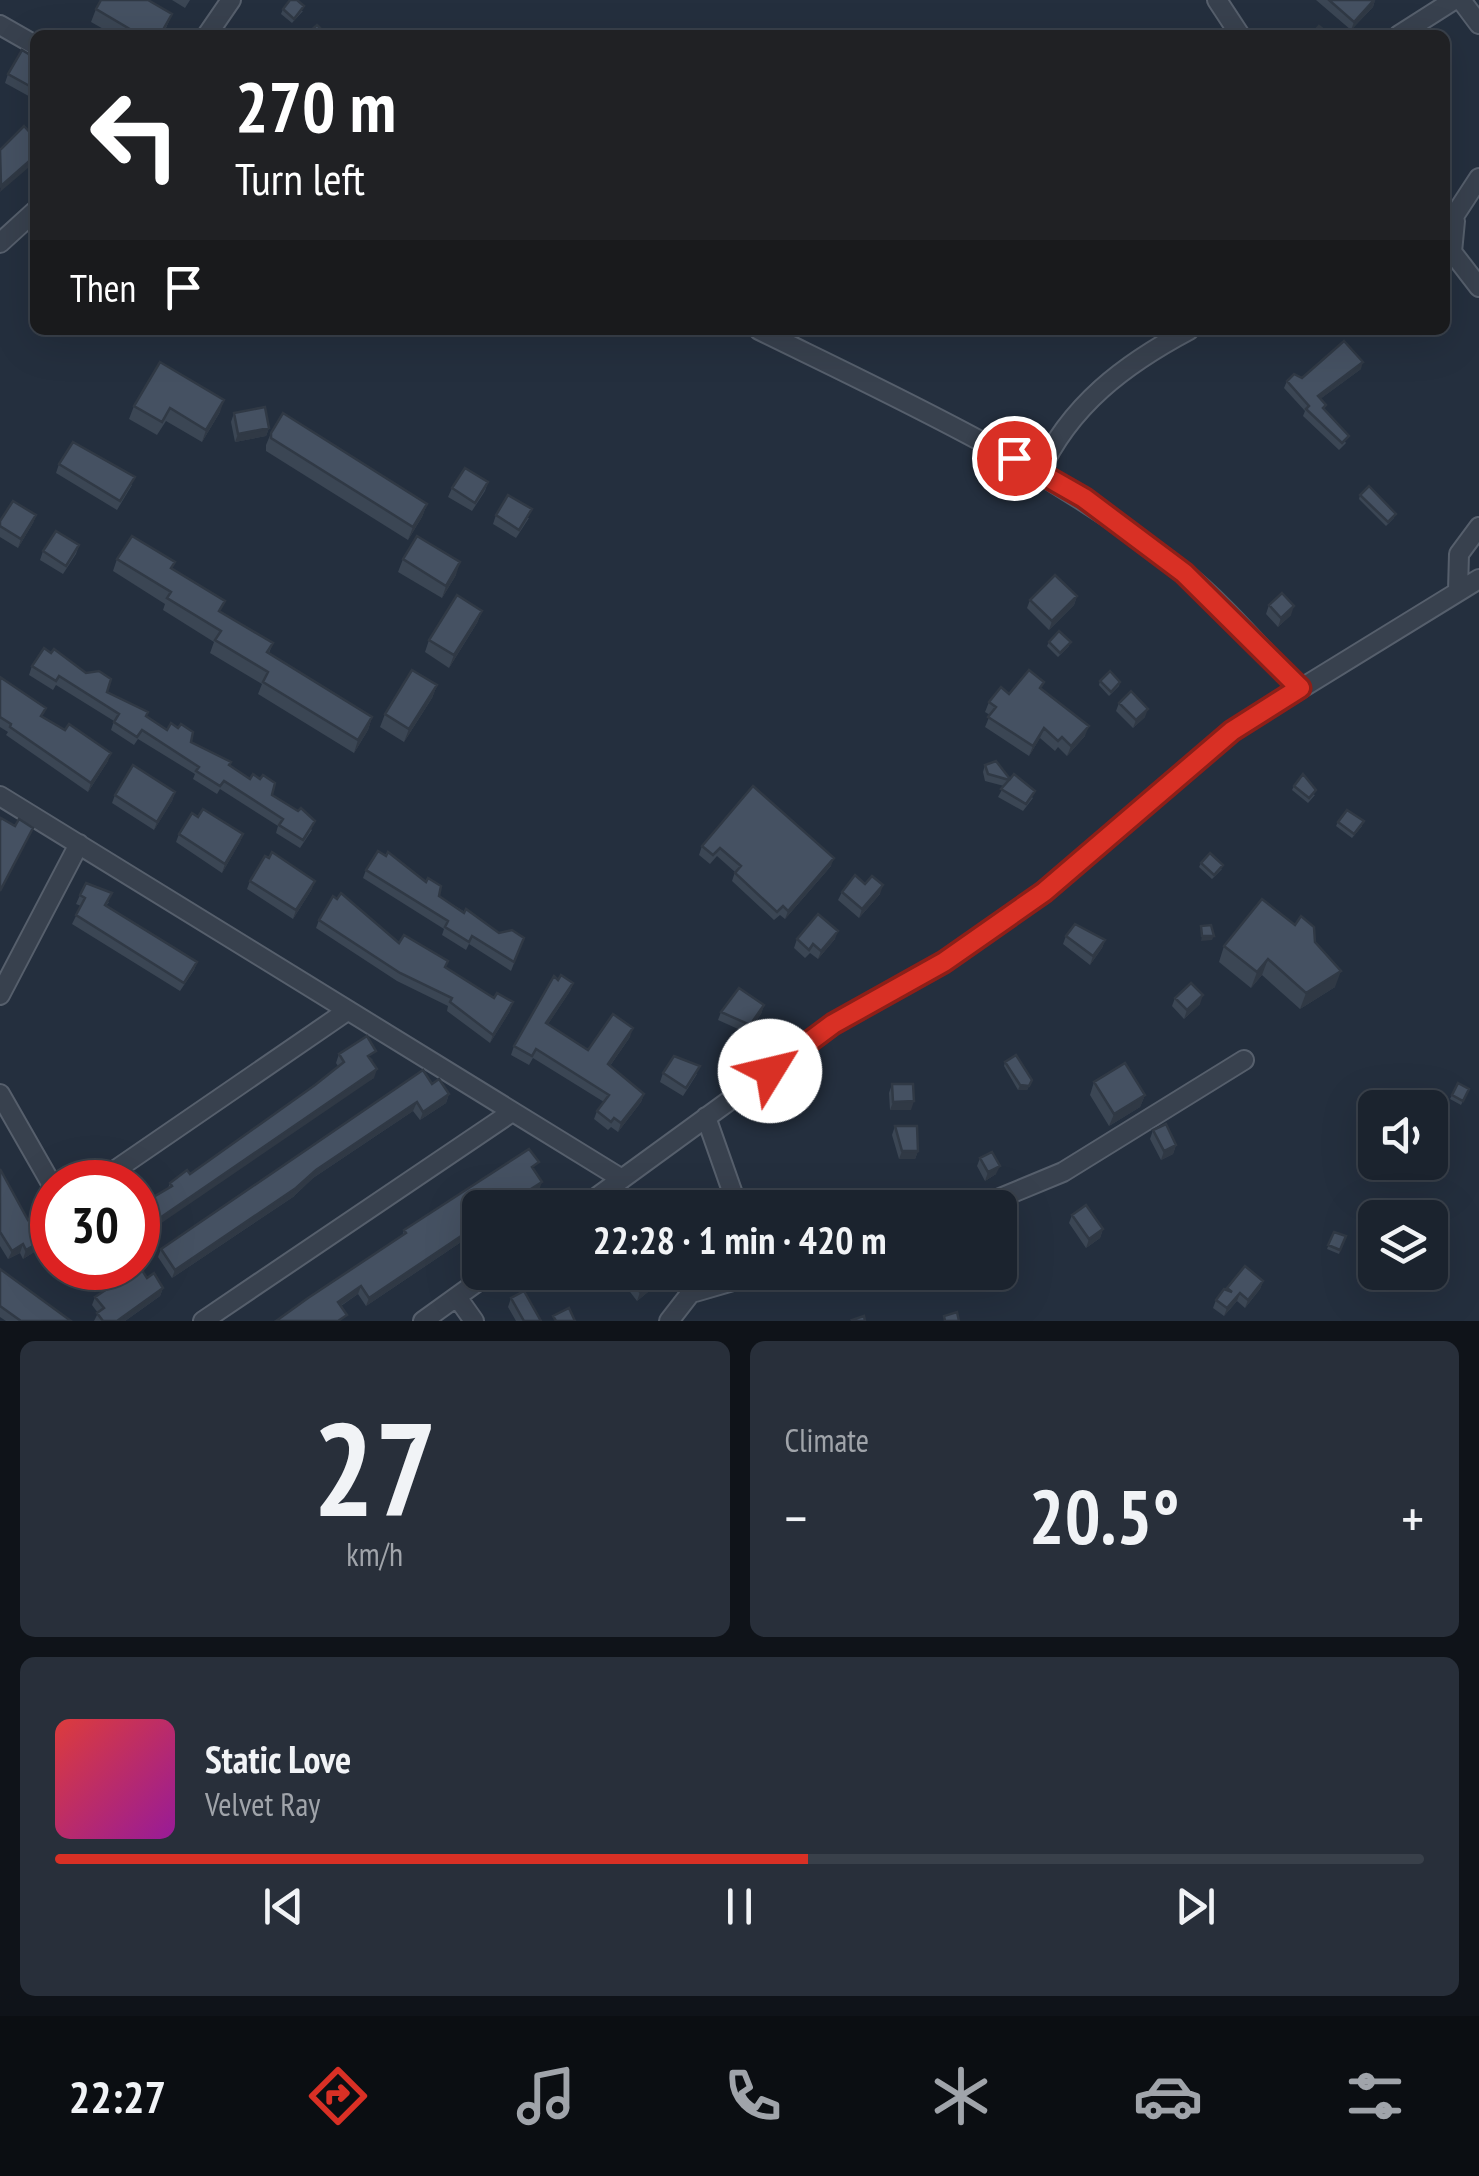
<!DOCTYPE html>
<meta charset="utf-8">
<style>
:root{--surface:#1b232e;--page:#282f3a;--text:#f1f3f6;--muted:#a0a4aa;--line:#39404a;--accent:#d93025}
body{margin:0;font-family:"PT Sans Narrow",sans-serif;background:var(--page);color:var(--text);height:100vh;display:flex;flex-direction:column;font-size:38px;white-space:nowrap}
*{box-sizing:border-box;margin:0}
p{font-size:32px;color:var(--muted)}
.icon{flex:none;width:55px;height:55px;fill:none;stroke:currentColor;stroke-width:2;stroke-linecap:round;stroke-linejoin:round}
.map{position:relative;height:1321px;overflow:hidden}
.sheet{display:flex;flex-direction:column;gap:20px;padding:20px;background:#0f1319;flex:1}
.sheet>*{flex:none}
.hud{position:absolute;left:30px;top:30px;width:1420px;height:305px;border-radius:15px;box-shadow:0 10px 40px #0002,0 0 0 2px var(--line);background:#202124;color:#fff;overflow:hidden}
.buttons{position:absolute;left:1358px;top:1090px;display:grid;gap:20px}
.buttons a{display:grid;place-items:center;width:90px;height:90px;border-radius:15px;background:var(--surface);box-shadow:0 10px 40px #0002,0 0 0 2px var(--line);font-size:50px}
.speed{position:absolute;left:30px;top:1160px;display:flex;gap:20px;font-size:50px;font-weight:700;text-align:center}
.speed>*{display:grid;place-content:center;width:130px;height:130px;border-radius:50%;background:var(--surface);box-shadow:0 10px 40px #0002,0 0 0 2px var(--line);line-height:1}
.speed .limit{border:15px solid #d22;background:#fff;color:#111}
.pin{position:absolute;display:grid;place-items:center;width:85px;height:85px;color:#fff;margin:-42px;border:5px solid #fff;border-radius:50%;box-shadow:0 2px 10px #0007}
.me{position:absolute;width:110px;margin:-55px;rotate:54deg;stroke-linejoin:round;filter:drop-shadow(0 0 8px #0008)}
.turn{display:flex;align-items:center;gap:35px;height:210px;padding:0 40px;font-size:45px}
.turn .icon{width:130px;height:130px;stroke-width:2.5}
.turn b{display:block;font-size:70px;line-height:85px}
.then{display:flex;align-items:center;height:95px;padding:0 40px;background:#0003;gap:20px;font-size:38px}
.big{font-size:75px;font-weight:800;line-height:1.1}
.sheet .tile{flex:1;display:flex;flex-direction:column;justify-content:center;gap:15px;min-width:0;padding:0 35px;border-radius:15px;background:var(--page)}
.sheet .dial{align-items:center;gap:0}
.dial b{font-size:130px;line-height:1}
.song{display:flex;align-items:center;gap:30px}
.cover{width:120px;height:120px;border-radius:15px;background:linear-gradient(135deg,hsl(0 70% 55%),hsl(300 70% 35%))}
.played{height:10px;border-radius:5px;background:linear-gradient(90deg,var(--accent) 55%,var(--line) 55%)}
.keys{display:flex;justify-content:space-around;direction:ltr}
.heat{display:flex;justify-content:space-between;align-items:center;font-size:55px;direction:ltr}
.sheet .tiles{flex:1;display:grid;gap:20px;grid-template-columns:1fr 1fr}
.tile:last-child{grid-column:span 2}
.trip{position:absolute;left:462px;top:1190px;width:555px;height:100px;border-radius:15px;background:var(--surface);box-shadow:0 10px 40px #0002,0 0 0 2px var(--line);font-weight:800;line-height:100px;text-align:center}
.dock{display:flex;height:160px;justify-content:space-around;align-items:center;background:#0b0e12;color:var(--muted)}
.dock .icon{width:70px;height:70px}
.dock .current{color:var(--accent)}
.dock b{font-size:45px;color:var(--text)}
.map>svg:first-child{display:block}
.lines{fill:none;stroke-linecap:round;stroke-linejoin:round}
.street-casing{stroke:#565f6c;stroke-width:22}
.street{stroke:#38414e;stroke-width:18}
.wall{fill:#3b4654}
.shaded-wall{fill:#303945}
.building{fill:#455162;stroke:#303945;stroke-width:2.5}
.route-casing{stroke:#8d1f18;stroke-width:25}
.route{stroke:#d93025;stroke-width:18}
</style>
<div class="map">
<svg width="1479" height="1321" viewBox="0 0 1479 1321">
<rect width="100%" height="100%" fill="#242f3e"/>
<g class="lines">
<defs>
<path id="street" d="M1217,0L1240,35
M1461,0L1479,24
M0,25L35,45
M207,35L231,0
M1399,35L1454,0
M1455,221L1452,252L1479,287
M1447,227L1479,178
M0,243L35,211
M759,330C906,402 1051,468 1181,570C1224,604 1261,649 1299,688
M1039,473C1070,405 1125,364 1189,330
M1458,590L1459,554L1479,527
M0,796L622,1179
M0,995L79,844
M0,1094L52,1185
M706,1117L738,1208
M98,1182L347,1011
M582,1208L833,1025L943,962L1044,891L1232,731L1479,579
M976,1208L1063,1172L1244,1060
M695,1292L764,1272
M457,1297L474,1321
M203,1321L512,1112
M423,1321L491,1272
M669,1321L707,1272"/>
</defs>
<use href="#street" class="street-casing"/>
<use href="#street" class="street"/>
</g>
<path class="wall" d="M172,0H190L185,8Z
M1316,0H1375L1373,7L1351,30Z
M96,9L172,14L163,35H114L91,22Z
M283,9L303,11L292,23L281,14Z
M35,58V106L32,104L34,99L5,83L8,74Z
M1361,369L1320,399L1324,409L1346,443L1339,450L1303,416L1305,411L1284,388L1287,381Z
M134,406L220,412L202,442L166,421L157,435L129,419Z
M234,413L269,428L266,436L235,442L231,422Z
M271,433L427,504L422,517L408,540L266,451V445Z
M59,464L132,485L117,510L56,473Z
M488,482L485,491L472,511L448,497L452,488Z
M1360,495L1394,518L1386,526L1359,499Z
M36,515L33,523L18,548L0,537V521Z
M496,515L529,518L516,538L493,524Z
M79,545L76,554L63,574L40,560L43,551Z
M117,559L173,569L221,612L273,643L269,653L372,717L368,730L354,753L258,694L262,684L210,653L214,642L163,610L165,604L113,571Z
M403,559L456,575L442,598L398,572Z
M1077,596L1074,605L1049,630L1027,608L1030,600Z
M1269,605L1291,615L1278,627L1266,614Z
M482,611L477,623L449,668L425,652L429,640Z
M1049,642L1069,646L1058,657L1047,646Z
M32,666L107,692L167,730L231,762L230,766L272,795L312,830L300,848L276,833L278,826L220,789L217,794L193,779L195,774L138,739L134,745L111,730L114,721L56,685L53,690L29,675Z
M0,677L43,717L108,761L88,792L6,735L8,732L0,727Z
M1100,681L1120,682L1119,686L1109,696L1099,685Z
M437,685L432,698L404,742L380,727L385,714Z
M1042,689L1085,736L1067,756L1058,747L1055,751L1040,738L1029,756L985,727L990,715L985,712L989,702L1009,694Z
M1119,703L1145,717L1133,728L1116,711Z
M985,765L1010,779L1033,798L1023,811L998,797L1004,786L985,781L983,772Z
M753,786L831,866L785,919L780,915L774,920L732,881L735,872L717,856L710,864L699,855L702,846Z
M1294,786L1315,795L1308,803L1292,790Z
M175,792L172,801L154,830L112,803L115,795Z
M198,817L243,834L240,842L222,873L176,842L179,834Z
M1338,822L1362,826L1352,838L1336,826Z
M1201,863L1222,869L1212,879L1199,867Z
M366,870L439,896L499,933L524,938L511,971L469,944L466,950L442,935L444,929L363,878Z
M250,881L312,889L293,919L247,889Z
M865,884L880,894L859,918L838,900L842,892Z
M80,895L109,902L106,906L197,962L194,970L180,991L72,924L81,906L76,904Z
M319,920L399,943L446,968L494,998L510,1011L490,1043L447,1011L448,1006L397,981L316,928Z
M1066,936L1105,940L1102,948L1090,965L1063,944Z
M797,939H835L818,959L810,953L805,958L794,948Z
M1315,942L1335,987L1300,1009L1262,975L1251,988L1219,962L1224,946Z
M558,980L573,983L570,991L548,1024L588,1050L630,1037L610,1066L644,1094L641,1102L618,1132L611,1127L608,1130L594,1119L597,1111L604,1102L533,1058L529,1065L511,1055L514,1046Z
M1175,998L1200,1004L1184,1019L1172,1006Z
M764,1005L761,1014L747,1033L718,1020L721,1012Z
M339,1054L373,1059L371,1060L374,1078L168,1188L170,1183L190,1174L315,1085L338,1066L336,1063Z
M1005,1062L1032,1080L1027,1090H1018L1004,1066Z
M663,1073L697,1074L683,1096L660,1082Z
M1094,1082L1145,1095L1140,1107L1109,1126L1090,1095Z
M432,1084L449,1094L446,1103L420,1120L413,1111L313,1178L293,1197L172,1278L158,1257L161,1249Z
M892,1084L911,1110H890L889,1093Z
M1469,1089L1461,1105L1450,1099L1452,1095Z
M895,1126L918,1151L915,1159H899L892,1135Z
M1153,1130L1176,1145L1173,1154L1161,1160L1150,1139Z
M980,1158L996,1174L985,1181L977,1166Z
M0,1169L28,1220L47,1244L23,1259L20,1253L8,1259L0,1246Z
M535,1171L539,1190L512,1208H480V1210L470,1216L473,1234L366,1306L358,1294L341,1306L276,1321L402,1236L404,1230Z
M1072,1215L1103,1229L1100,1238L1086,1248L1069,1223Z
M1334,1232L1346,1236L1339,1254L1327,1249Z
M60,1268H96L74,1282Z
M0,1269L71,1321H6L0,1317Z
M624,1272L648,1292L637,1301L621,1280Z
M930,1272H951L948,1282L933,1286Z
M147,1278L163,1288L160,1296L125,1321H94L98,1313L92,1305L95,1297Z
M1263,1281L1260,1289L1245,1308L1237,1301L1224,1316L1213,1308L1216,1300L1227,1288Z
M511,1298L541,1321H516L508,1307Z"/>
<path class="shaded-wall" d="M1375,0L1373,7L1351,30L1354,22Z
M35,156V162L0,192L1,186Z
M1363,362L1361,369L1315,403L1318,396Z
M224,400L220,412L202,442L206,430Z
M269,428L266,436L235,442L238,434Z
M427,504L422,517L408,540L413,527Z
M36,515L33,523L18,548L21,539Z
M460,562L456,575L442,598L446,586Z
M1077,596L1074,605L1049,630L1052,621Z
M1294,606L1291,615L1278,627L1281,618Z
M482,611L477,623L449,668L454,655Z
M437,685L432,698L404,742L409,729Z
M1148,709L1145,717L1133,728L1136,720Z
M372,717L368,730L354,753L358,740Z
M1089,726L1085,736L1067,756L1071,746Z
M1044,728L1040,738L1029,756L1033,746Z
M111,753L108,761L88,792L91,783Z
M175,792L172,801L154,830L157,822Z
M243,834L240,842L222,873L225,864Z
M834,858L831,866L785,919L788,911Z
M315,881L312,889L293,919L296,910Z
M883,885L880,894L859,918L862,909Z
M838,931L835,939L818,959L821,951Z
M1202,936H1214L1212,940L1201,941Z
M1105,940L1102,948L1090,965L1093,956Z
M1268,959L1262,975L1251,988L1257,972Z
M1341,971L1335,987L1300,1009L1306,993Z
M573,983L570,991L543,1032L546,1023Z
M1203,995L1200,1004L1184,1019L1187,1010Z
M513,1002L510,1011L490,1043L493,1035Z
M764,1005L761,1014L747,1033L750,1025Z
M633,1028L630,1037L605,1073L608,1064Z
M377,1069L374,1078L138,1239V1233Z
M1020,1085L1029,1086L1027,1090H1018Z
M449,1094L446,1103L420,1120L423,1112Z
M644,1094L641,1102L618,1132L621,1123Z
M1145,1095L1140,1107L1109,1126L1114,1114Z
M914,1101L911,1110H890L893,1102Z
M417,1102L413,1111L313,1178L293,1197L172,1278L175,1270L316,1170Z
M1176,1145L1173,1154L1161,1160L1164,1151Z
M902,1151H918L915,1159H899Z
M1000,1166L996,1174L985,1181L988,1172Z
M542,1182L539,1190L512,1208H501Z
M489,1198L486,1206L480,1208V1210L464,1220L467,1211Z
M476,1226L473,1234L366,1306L369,1298Z
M1103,1229L1100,1238L1086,1248L1089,1239Z
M50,1236L47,1244L23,1259L26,1250Z
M23,1244L20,1253L8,1259L12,1251Z
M86,1268H96L74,1282L77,1274Z
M951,1273L948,1282L933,1286L936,1277Z
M1263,1281L1260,1289L1245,1308L1248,1300Z
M651,1284L648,1292L637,1301L640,1292Z
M361,1286L358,1294L334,1310L338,1302Z
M163,1288L160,1296L125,1321H117Z
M1240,1293L1237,1301L1224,1316L1227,1308Z"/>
<path class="building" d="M101,0H148L172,14L160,35H140L96,9Z
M290,0H297L304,6L294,19L283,9Z
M1329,0H1374L1354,22Z
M317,25L327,35H306Z
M1319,26L1330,35H1311Z
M22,50L35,58V89L8,74Z
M24,126L35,138V156L1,186L0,150Z
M1344,341L1363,362L1318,396L1326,405L1323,408L1349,436L1342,443L1306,409L1309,406L1287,381L1294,374L1302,378Z
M160,362L224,400L206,430L170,408L162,422L134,406Z
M265,407L269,428L238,434L234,413Z
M283,413L427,504L413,527L271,438V433Z
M73,442L135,477L120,501L59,464Z
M465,468L488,482L475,503L452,488Z
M1369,486L1396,514L1388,522L1360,495Z
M508,495L532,509L519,530L496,515Z
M13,501L36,515L21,539L0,526V521Z
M56,531L79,545L66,566L43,551Z
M132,536L175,562L171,568L225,601L219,611L273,643L267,652L372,717L358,740L263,682L268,672L215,640L221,631L167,598L171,592L117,559Z
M417,536L460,562L446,586L403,559Z
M1055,575L1077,596L1052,621L1030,600Z
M1282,593L1294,606L1281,618L1269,605Z
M457,595L482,611L454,655L429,640Z
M1059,631L1071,642L1060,653L1049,642Z
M44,648L51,653L54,649L86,673L99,671L111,679L107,692L148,712L146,716L167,730L171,723L178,728L181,724L193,732L191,742L231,762L229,765L250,779L253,774L260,779L263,775L275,783L272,795L298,811L301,808L315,821L303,840L279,825L283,819L224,781L220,786L196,771L199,767L142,730L137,737L114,722L119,714L59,676L56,681L32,666Z
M412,670L437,685L409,729L385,714Z
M1029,670L1044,682L1040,688L1089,726L1071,746L1062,737L1058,741L1044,728L1033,746L988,717L996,707L989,702L1001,687L1009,694Z
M1110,671L1120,682L1111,692L1100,681Z
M0,677L46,708L41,716L65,730L69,724L111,753L91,783L10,727L11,724L0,717Z
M1131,691L1148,709L1136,720L1119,703Z
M996,761L1010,779L1014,774L1035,791L1026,804L1001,789L1009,780L988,774L985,765Z
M133,765L175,792L157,822L115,795Z
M1303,774L1316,790L1309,798L1294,786Z
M753,786L834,858L788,911L783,906L777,912L735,873L741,866L720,848L713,855L702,846Z
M203,809L243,834L225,864L179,834L192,813L198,817Z
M1347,810L1364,821L1354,834L1338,822Z
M1,818L15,826L19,819L33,828L0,891V821Z
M378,851L386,856L388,852L426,882L428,878L441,886L439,896L464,913L466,909L499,933L512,930L524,938L514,962L472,936L469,942L445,927L448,921L366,870Z
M272,852L315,881L296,910L250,881L265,856L269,858Z
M1210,853L1223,865L1214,875L1201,863Z
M855,875L865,884L872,876L883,885L862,909L842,892Z
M86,883L112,893L105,905L197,962L184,983L76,915L85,898L80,895Z
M341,893L399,943L404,935L448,961L445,967L494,998L497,993L513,1002L493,1035L450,1002L452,998L400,973L319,920L333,896L337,899Z
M1262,899L1295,925L1301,916L1314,927L1315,942L1341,971L1306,993L1268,959L1257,972L1224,946Z
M818,914L838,931L821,951L813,944L809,950L797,939Z
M1075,924L1105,940L1093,956L1066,936Z
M1211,925L1214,936H1202L1201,926Z
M561,975L573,983L546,1023L588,1050L613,1014L633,1028L608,1064L644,1094L621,1123L614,1118L611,1122L597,1111L609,1095L536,1049L532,1056L514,1046L554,976L558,980Z
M1191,983L1203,995L1187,1010L1175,998Z
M739,988L764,1005L750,1025L721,1012Z
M367,1036L376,1051L368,1056L377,1069L138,1233V1206L172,1186L170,1183L187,1170L190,1174L315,1085L344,1062L339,1054Z
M1016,1055L1032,1080L1029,1086L1020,1085L1005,1062Z
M674,1056L700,1066L686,1088L663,1073Z
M1125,1063L1145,1095L1114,1114L1094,1082Z
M423,1070L432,1084L439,1079L449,1094L423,1112L417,1102L316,1170L296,1188L175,1270L161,1249Z
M1458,1083L1469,1089L1463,1101L1452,1095Z
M892,1084H913L914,1101L893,1102Z
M1166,1124L1176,1145L1164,1151L1153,1130Z
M895,1126H917L918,1151H902Z
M529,1149L539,1162L532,1167L542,1182L501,1208H495L489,1198L467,1211L476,1226L369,1298L361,1286L338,1302L347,1315L338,1321H276L308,1298L406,1233L404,1230Z
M992,1152L1000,1166L988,1172L980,1158Z
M0,1169L28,1220L37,1215L50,1236L26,1250L23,1244L12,1251L0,1232Z
M1086,1205L1103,1229L1089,1239L1072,1215Z
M1334,1232L1346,1236L1340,1250L1328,1245Z
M1245,1266L1263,1281L1248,1300L1240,1293L1227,1308L1216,1300L1224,1289L1232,1292L1227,1288Z
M140,1267L147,1278L154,1273L163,1288L117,1321H103L97,1313L104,1308L95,1297Z
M71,1268H86L77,1274Z
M0,1269L71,1321H21L0,1306Z
M625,1272H643L651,1284L640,1292Z
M935,1272H951V1273L936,1277Z
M524,1291L541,1321H524L511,1298Z
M569,1308L575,1321H556L553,1316Z
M957,1312L959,1321H945L944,1316Z
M864,1316L865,1321H853L852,1320Z"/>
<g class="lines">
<defs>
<path id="route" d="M770,1071L833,1024L944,962L1044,892L1232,731L1300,688L1184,573L1084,498L1014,458"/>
</defs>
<use href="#route" class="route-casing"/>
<use href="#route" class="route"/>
</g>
</svg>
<div class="buttons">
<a><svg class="icon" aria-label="sound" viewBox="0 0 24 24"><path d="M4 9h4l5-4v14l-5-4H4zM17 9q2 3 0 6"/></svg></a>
<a><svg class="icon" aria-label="layers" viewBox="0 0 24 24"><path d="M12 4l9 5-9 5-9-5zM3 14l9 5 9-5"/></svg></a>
</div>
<div class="speed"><div class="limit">30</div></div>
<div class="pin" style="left:1014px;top:458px;background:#d93025"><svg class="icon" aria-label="arrive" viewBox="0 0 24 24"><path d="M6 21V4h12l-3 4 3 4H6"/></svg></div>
<svg class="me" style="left:770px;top:1071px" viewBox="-20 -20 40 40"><circle r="19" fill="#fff"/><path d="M0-13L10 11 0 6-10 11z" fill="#d93025"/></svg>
<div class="trip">22:28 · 1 min · 420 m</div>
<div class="hud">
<div class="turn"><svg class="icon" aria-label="left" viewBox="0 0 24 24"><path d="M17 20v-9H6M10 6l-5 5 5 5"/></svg><div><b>270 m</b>Turn left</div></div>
<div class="then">Then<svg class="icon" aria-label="arrive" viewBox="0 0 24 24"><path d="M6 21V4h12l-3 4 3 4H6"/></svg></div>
</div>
</div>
<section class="sheet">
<div class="tiles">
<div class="tile dial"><b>27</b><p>km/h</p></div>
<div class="tile"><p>Climate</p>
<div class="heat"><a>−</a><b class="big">20.5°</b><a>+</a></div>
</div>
<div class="tile">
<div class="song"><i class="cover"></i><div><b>Static Love</b><p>Velvet Ray</p></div></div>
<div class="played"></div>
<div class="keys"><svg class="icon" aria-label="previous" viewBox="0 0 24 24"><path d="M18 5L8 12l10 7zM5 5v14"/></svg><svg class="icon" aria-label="pause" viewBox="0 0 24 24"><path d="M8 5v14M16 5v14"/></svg><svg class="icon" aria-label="next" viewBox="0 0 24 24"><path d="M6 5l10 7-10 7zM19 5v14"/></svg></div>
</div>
</div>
</section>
<nav class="dock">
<b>22:27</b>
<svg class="icon current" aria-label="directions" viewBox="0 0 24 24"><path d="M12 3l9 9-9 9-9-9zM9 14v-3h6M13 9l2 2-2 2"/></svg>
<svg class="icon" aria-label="music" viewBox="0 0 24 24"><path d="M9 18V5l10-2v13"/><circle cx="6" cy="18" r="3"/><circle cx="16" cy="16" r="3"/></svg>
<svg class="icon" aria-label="phone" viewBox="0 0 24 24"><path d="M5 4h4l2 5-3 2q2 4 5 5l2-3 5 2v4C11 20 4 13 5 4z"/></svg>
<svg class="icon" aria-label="climate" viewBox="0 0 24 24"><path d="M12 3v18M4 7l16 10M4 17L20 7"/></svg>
<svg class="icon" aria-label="car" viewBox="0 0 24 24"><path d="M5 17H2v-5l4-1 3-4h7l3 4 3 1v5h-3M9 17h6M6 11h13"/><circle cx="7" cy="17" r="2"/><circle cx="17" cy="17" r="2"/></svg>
<svg class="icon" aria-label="filters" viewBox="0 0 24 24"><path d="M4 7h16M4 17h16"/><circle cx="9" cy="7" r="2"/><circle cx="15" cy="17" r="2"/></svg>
</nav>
